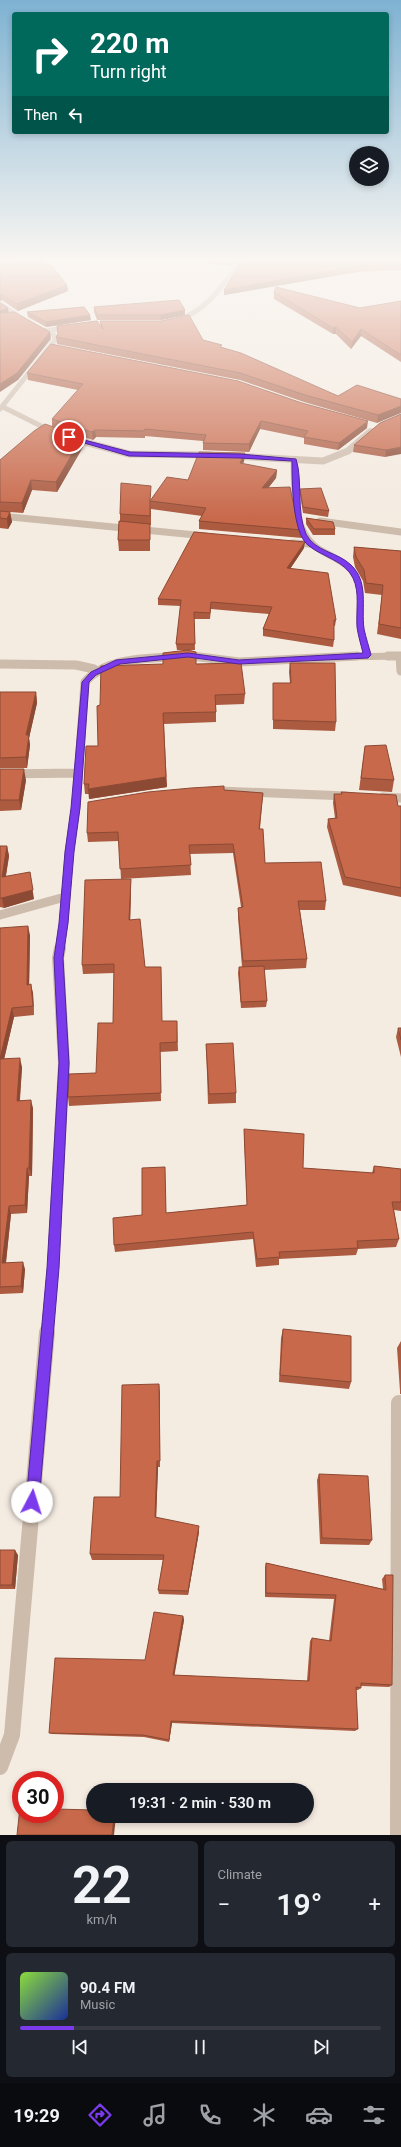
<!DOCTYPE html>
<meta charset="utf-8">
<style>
:root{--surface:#171b24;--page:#242831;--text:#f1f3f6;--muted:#9ea1a6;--line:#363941;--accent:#7c3aed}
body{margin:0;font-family:Roboto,sans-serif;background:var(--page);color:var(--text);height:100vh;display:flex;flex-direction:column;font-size:15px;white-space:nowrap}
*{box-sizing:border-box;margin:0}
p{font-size:13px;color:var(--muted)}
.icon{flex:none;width:22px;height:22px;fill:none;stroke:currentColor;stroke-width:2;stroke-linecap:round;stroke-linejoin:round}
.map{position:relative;height:1835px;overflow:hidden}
.details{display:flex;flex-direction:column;gap:6px;padding:6px;background:#0d0f14;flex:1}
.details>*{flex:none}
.guide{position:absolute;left:12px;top:12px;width:377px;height:122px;border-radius:4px;box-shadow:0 2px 6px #0003;background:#00695c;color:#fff;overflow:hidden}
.buttons{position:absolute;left:349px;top:146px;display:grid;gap:8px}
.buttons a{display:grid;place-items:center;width:40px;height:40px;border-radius:50%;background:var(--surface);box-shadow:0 2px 6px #0003;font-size:20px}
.speed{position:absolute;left:12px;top:1771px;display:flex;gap:8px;font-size:20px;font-weight:700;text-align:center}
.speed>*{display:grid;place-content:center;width:52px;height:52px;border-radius:50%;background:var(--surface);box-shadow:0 2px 6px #0003;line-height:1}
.speed .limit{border:6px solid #d22;background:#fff;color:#111}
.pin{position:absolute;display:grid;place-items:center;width:34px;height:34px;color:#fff;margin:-17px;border:2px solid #fff;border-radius:50%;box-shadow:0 1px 4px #0007}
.me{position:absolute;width:44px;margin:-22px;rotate:5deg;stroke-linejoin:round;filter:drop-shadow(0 0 3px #0008)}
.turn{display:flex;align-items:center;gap:14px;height:84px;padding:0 12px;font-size:18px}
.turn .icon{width:52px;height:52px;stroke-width:2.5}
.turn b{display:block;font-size:28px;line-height:34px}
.then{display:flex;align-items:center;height:38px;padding:0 12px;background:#0003;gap:8px;font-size:15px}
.big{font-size:30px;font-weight:600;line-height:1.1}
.details .widget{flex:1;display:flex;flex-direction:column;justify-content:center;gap:6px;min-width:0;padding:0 14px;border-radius:6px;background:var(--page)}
.details .dial{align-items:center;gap:0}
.dial b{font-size:52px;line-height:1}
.song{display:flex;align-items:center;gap:12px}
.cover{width:48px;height:48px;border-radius:6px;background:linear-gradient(135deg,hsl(90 70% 55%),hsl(230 70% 35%))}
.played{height:4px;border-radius:2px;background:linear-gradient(90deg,var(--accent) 15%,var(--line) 15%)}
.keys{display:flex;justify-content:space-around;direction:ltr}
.heat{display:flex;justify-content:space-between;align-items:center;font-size:22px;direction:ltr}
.details .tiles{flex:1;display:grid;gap:6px;grid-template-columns:1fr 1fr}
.widget:last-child{grid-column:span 2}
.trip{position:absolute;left:86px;top:1783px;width:228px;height:40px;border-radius:20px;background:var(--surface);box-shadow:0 2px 6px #0003;font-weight:600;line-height:40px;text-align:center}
.dock{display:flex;height:64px;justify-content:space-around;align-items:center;background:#090b0e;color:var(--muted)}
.dock .icon{width:28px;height:28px}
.dock .active{color:var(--accent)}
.dock b{font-size:18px;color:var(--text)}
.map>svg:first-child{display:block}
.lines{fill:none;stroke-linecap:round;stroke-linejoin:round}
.minor-far4{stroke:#cdbbac;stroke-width:5}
.minor-far3{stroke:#cdbbac;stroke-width:7}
.minor-far2{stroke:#cdbbac;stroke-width:9}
.minor-far1{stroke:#cdbbac;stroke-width:12}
.minor{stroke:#cdbbac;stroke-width:16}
.wall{fill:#ac5a40}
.shaded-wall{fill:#8c4a34}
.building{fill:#c8694b;stroke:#8c4a34}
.route{fill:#7c3aed;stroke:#51269a}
</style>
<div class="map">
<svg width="401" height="1835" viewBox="0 0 401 1835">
<rect width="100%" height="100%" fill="#f4ebe1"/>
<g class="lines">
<path class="minor-far4" d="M0,304L23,319
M177,320C207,311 222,286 240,262
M46,331L69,327
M3,407L53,432
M0,409L55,340L54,335L44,330
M369,433L372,431"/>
<path class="minor-far3" d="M70,438L129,454L210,455
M232,456L323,461L348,451L370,432
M294,460C295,491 291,534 322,551C335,558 349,564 356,577C363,591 359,607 360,622C361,634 364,644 368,655
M0,516L206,536
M320,521L401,532
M292,543L310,544
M172,657L188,655L200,657
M338,657L401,656"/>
<path class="minor-far2" d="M192,656L239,662L357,656
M388,656H401
M400,656L401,671
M0,664L76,665L94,669L93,673
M0,774L78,773
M219,791L347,796
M383,797L401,798
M0,915L65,897
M59,949L64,923L69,852L76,808L85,682C108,656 150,659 182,656"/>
<path class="minor-far1" d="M47,1333L53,1268L64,1063L58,958L60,948"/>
<path class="minor" d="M0,1767L12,1735L47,1332
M398,1835L399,1403"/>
</g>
<path class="wall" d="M197,262H235L232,266Z
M241,262H401V270L357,272L224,295Z
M0,266L67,285L68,291L18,311L2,300L0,301Z
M274,292L360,308L401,301V362L361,336L351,349L336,334H333L274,299Z
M94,307L185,310V315L161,320H97L94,312Z
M27,312L91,320L46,327L28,317Z
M100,321L203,340L222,347L338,396L401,399L377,423L304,402L240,380L57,344L56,337L58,334L57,326H101Z
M27,373L367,428L338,450L304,444V438L260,429L249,452L203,450V441L145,436V438L96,437L93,440L61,430L83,447L57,492L32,490L23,513L10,512L12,522L8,529L0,528V460L52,426V419L78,390L28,380Z
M401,414L385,457L353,452L354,445Z
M245,453L244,461L243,464L277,470L276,478L268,488L296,516L302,530V538L199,529V521L202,516L151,509V525H150V551H119L118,540L120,521V514L151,501L188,480Z
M300,489L329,511L328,517L303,513L300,495Z
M306,518L335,529V535H313L306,524Z
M354,547L401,551V639L377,634L382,595L365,593L363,581L355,567L353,557Z
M304,548L290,569L336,620L335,626H334V640L333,647L263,636V629L269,614L211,609L210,619H194L195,650H189L196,664L245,694L244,704L216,705V722L164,724L167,787L89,799V794H85L84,784L98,746L100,705L185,650H177L176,644L181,606L158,605V599Z
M290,663L336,722L335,731L273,729V683H290L289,672Z
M0,692H36L37,703L29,738L30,745L27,768H0Z
M365,746L394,780L392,792L359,790Z
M0,769L26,780L21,810L0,811Z
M224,790L263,793L260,829L265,863L326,901L325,910H300L307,959L306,968L264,970L267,1001L266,1007L241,1008L238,973L239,967H242L238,917V908L241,907L233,853L190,854L191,875L121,879L119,841L88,842L87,833Z
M341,792L398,806H401V897L343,885L327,827L328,819L335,818L333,803L334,794H341Z
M0,846H7L9,856L6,876L34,899L4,908L0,907Z
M131,888L130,920L162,1021H177L178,1051L160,1052L161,1101L69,1106L68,1097L96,1073L113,1023L114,973L83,974L82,965Z
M0,928L30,935L29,984L33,993L34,1015L14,1017L4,1059L22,1067L20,1100L33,1108L32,1176H29L27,1213L11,1214L6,1263L25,1269L23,1293L0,1294Z
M398,1028H401V1057L396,1037Z
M206,1044L236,1093V1103L208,1104Z
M244,1129L303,1168L372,1173L374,1166L401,1169V1211L394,1210L399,1239L396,1247L358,1249L356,1255L279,1259V1265L256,1267L253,1239L115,1252L114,1245L142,1215L165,1176L166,1213L247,1205L244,1137Z
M283,1329L351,1382L349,1389L279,1382L281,1338Z
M401,1341V1394H400V1391L397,1348Z
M160,1392V1467H158L156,1517L199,1532L188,1595L159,1594L158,1590L163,1560H92L90,1554L120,1497Z
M319,1474L372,1540L369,1545L320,1544L317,1480Z
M0,1550L18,1555L15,1589H0Z
M266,1563L383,1589L382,1579L385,1575L392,1685L389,1687L361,1686V1688L358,1690H356L358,1729L355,1731L172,1723L169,1742L144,1737L52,1734L49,1733L145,1660L183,1616L184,1620L174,1675L307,1681L310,1641L312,1638L329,1641L334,1599L265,1597V1567Z"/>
<path class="shaded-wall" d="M0,262H5L0,265Z
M358,266L357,272L224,295V290Z
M67,285L68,291L18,311L17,304Z
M0,294H1L2,300L0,301Z
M8,308L9,314L0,318V311Z
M185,310V315L161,320L160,315Z
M90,315L91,320L46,327V322Z
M336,327V334H333V328Z
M361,329V336L351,349L352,342Z
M50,332L51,339L18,380L0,392V384Z
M401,406V413L377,423L378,415Z
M261,421L260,429L249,452V444Z
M368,421L367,428L338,450L339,443Z
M95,430L96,437L93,440L92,432Z
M82,437L83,447L57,492L56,482Z
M401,447V454L385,457L386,450Z
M245,453L244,461L240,471V463Z
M277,470L276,478L262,496V488Z
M31,480L32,490L23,513L22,503Z
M10,512L12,522L8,529L7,519Z
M305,542L304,548L286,575L287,568Z
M36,692L37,703L29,738L30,745L27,768L26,757V735Z
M24,769L26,780L21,810L19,800Z
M166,777L167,787L89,799L88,789Z
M7,846L9,856L4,886L2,877Z
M30,872L34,899L4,908L2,898Z
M131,879V888L130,930L129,920Z
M28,926L30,935L29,993L27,985Z
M31,984L33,993L34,1015L33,1006Z
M12,1008L14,1017L2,1068L0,1059Z
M20,1058L22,1067L19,1109L17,1101Z
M31,1100L33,1108L32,1176L29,1168Z
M27,1168L29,1176L27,1213L25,1205Z
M9,1206L11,1214L5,1270L2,1263Z
M23,1262L25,1269L23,1293L21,1286Z
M159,1384L160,1392V1467V1461Z
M157,1461L158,1467L156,1523L155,1517Z
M199,1526V1532L188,1595V1591Z
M15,1550L18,1555L15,1589L12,1585Z
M183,1616L184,1620L174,1678L173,1675Z
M171,1721L172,1723L169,1742V1740Z
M114,1816H116L114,1835H112Z"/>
<path class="building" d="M10,262H40L52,266L67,285L17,304L1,294H0V266Z
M241,262H401V265L358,266L224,290Z
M276,287L360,308L401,301V355L361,329L352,342L336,327L333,328L274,292Z
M179,300L185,310L160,315H97L94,307Z
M0,303L8,308L0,311Z
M84,307L90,315L46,322L27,312Z
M14,312L50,332L17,373L0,384V313Z
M189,315L203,340L222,345L220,347L241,353L338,396L357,385L401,399V406L378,415L305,395L240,373L56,337L58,334L57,326L97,321L103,329L100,321H161Z
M51,344L238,381L302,403L368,421L339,443L304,437L308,431L261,421L249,444L203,443L206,435L145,429L144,431L95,430L92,432L52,419L83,384L27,373Z
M401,414V447L386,450L354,445L380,423Z
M45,424L82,437L56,482L31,480L22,503L0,502V460L34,431Z
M199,452L245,453L240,463L277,470L262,488L290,487L296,516L302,530L199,521L206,508L150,501V516L120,514L121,483L151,486L150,501L167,477L188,480Z
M321,488L329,511L303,507L300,489Z
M0,511L10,512L7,519L0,518Z
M306,518L333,522L335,529H314Z
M119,521L150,524V540H118Z
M194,532L305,542L287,568L328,573L336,620H334V640L263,629L272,607L211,602L210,613L194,612L195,644H176L181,600L158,599Z
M354,547L401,551V628L379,624L383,585L366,583L364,570L356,557Z
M188,650L196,652V664L241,663L245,694L215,695L216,712L163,713L166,777L88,789L89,784H84L86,746H98L97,706L100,705L101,666L163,664V653Z
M290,663H335L336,722L273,720V683H291Z
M0,692H36L26,735H29L26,757L0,758Z
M386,745L394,780L361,778L365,746Z
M0,769H24L19,800H0Z
M224,786V790L263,793L259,829H263L265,863L321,862L326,901H298L307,959L243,961L238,908L243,907L233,844L189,845L191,865L120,869L118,832L87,833L88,802L148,792L191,788Z
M341,792L396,795L398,806H401V888L345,877L328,819L337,818L334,794H342Z
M0,846H7L2,877L30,872L33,890L2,898H0Z
M131,879L129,920L140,919L145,967H161L162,1021H177V1042L160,1043L161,1093L68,1097L69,1074L96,1073L98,1023H113L114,964L82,965L85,880Z
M28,926L27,985L31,984L33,1006L12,1008L0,1059V928Z
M264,966L267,1001L241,1002L239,967Z
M398,1028H401V1040Z
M233,1043L236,1093L209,1094L206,1044Z
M20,1058L17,1101L31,1100L29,1168H27L25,1205L9,1206L2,1263L23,1262L21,1286L0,1287V1059Z
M244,1129L304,1134L303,1168L374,1173V1166L401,1169V1202H392L399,1239L357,1241L358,1248L279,1252L280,1257L257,1259L253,1232L114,1245L113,1218L142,1215V1168L165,1167L166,1213L247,1205Z
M283,1329L351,1336V1382L280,1375Z
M159,1384L160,1461H157L155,1517L199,1526L188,1591L158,1590L164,1555L90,1554L94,1497H120L122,1385Z
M319,1474L368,1476L372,1540L322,1538Z
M0,1550H15L12,1585H0Z
M266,1563L386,1590L385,1575H393L392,1685L361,1683V1688L356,1687L358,1729L171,1721L169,1740L143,1735L49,1733L55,1658L145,1660L154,1612L183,1616L173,1675L309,1681L312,1638L331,1641L336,1595L266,1593Z
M20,1807H21V1814H55V1809L93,1810V1816H114L112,1835H17Z"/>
<linearGradient id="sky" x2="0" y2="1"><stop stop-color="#7eb2d2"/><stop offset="0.5" stop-color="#faf6f2"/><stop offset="1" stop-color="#faf6f2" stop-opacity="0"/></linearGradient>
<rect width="401" height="519" fill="url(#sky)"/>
<path class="route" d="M69,436L130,452L240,454L296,459C303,480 296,511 306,534C315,552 338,552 351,565C369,582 361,607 364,629C366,638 369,647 371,655L368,658L239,664L188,657L120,664L96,675L89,682L80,808L74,852L68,923L63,958L69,1063L59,1268L39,1502L37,1506L32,1508L28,1506L26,1502L47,1268L59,1063L54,958L59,923L65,852L71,808L82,682L91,672L116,660L188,653L239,660L363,653C361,645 358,635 357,627C356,610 360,593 353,578C345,561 323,557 309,546C292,534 292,481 292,461L240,458L129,456L67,438Z"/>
</svg>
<div class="buttons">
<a><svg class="icon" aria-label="layers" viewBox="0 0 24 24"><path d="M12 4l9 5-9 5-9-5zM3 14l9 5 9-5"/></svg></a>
</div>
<div class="speed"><div class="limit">30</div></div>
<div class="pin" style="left:69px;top:437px;background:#d93025"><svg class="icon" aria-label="arrive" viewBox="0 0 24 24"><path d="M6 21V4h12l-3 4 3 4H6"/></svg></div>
<svg class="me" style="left:32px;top:1502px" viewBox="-20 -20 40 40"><circle r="19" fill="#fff"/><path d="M0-13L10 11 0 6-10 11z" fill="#7c3aed"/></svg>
<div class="trip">19:31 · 2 min · 530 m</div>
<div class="guide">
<div class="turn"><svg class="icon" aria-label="right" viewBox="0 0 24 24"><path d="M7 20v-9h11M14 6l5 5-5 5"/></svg><div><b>220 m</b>Turn right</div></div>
<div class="then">Then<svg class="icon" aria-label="left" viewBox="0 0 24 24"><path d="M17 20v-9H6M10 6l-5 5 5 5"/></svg></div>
</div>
</div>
<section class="details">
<div class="tiles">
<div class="widget dial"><b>22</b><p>km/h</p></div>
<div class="widget"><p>Climate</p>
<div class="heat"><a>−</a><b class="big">19°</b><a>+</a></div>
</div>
<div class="widget">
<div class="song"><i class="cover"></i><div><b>90.4 FM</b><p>Music</p></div></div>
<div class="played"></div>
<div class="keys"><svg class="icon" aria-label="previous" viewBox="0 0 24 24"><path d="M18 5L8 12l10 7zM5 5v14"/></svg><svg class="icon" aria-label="pause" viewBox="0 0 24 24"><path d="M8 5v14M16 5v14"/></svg><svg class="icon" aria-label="next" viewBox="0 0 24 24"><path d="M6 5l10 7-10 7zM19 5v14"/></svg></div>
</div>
</div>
</section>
<nav class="dock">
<b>19:29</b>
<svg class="icon active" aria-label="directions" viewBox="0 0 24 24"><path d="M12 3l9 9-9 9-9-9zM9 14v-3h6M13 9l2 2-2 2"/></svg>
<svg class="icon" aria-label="music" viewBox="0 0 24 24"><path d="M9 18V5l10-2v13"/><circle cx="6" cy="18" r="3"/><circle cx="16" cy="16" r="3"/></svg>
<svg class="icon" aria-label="phone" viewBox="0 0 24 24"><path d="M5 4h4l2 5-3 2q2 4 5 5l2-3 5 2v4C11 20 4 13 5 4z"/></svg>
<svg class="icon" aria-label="climate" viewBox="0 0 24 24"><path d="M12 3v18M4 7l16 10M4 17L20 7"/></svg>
<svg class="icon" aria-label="car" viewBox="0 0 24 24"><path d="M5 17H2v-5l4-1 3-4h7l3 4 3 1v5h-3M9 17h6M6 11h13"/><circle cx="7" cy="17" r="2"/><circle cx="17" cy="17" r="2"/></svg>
<svg class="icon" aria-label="filters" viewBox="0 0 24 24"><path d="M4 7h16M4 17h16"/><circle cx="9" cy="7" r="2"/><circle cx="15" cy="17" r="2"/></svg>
</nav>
